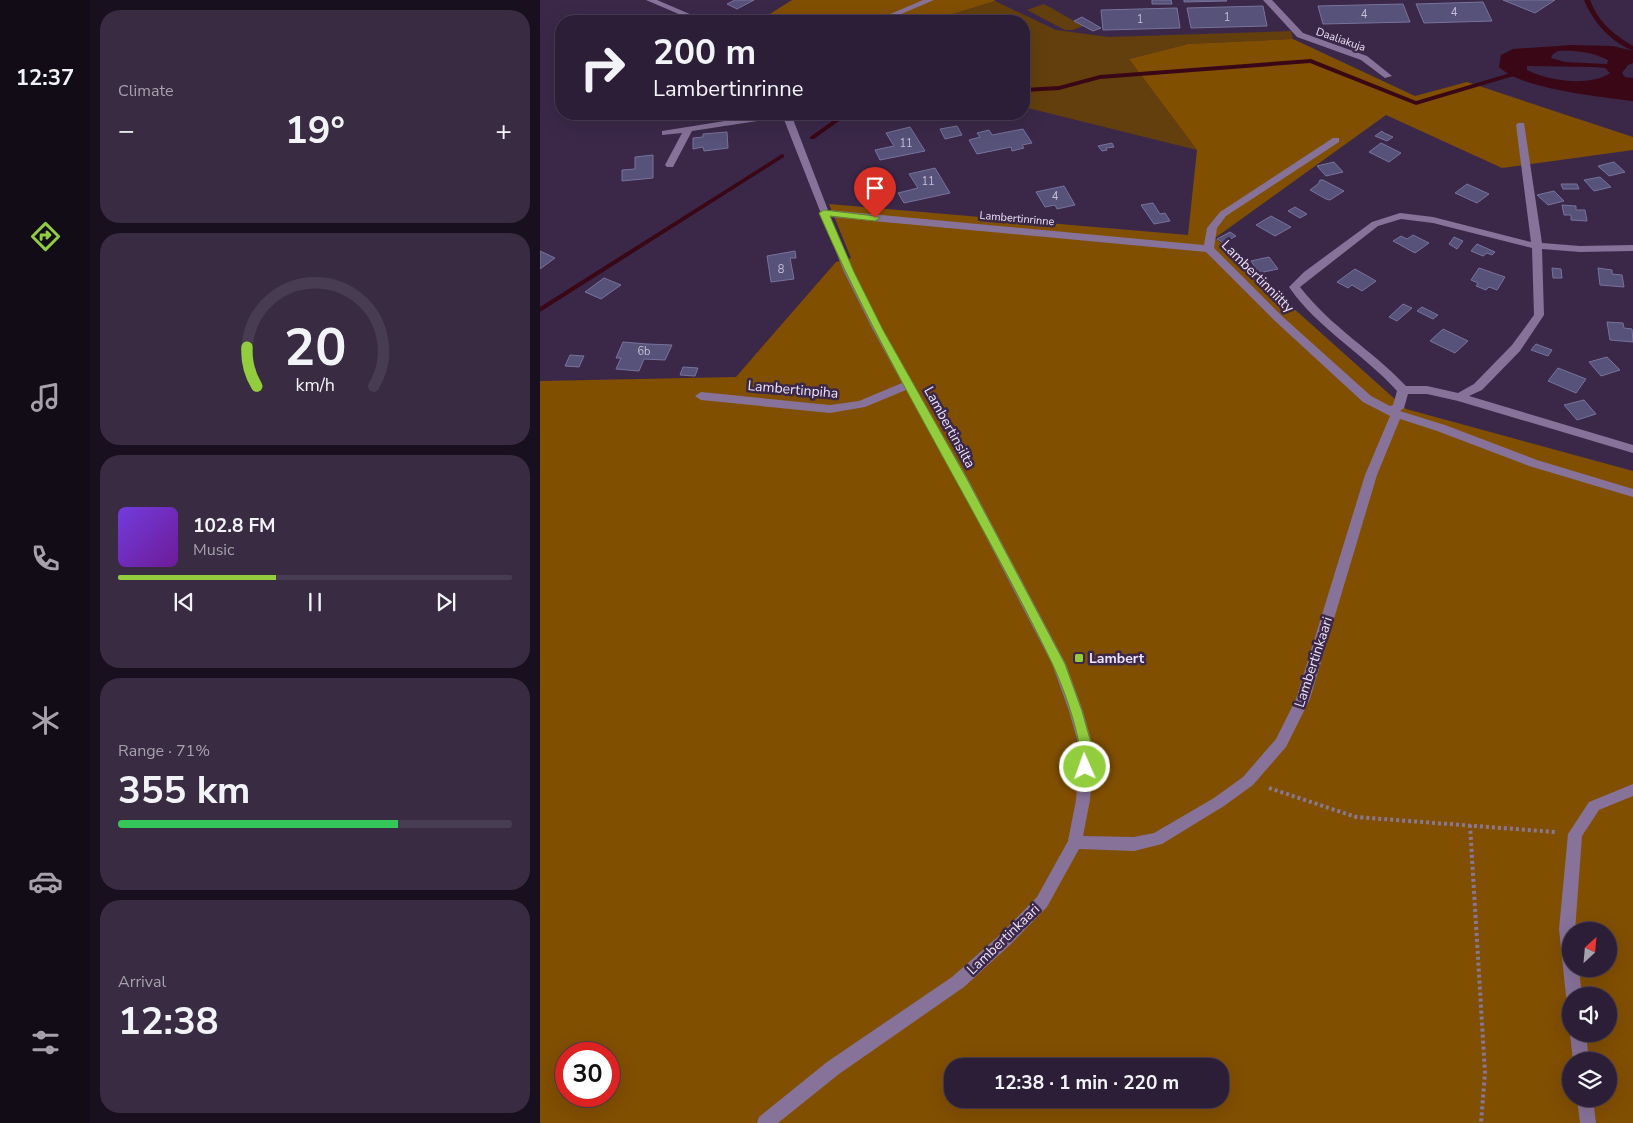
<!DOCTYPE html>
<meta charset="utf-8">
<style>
:root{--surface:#2c1e37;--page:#382b42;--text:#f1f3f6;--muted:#a6a2ad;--line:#483c52;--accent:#92cd3e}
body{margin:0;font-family:"Nunito Sans",sans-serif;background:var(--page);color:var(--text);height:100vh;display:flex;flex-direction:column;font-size:19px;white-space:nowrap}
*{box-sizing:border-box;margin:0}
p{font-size:16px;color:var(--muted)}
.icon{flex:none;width:28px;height:28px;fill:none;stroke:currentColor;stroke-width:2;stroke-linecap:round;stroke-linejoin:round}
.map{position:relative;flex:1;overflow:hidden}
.details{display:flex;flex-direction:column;gap:10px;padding:10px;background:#18101e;width:450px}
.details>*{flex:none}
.hud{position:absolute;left:15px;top:15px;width:475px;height:105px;border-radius:20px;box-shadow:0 5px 20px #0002,0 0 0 1px var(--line);background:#2c1e37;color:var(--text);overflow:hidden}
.needle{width:32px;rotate:26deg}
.buttons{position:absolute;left:1022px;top:922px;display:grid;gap:10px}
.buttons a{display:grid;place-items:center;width:55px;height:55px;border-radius:50%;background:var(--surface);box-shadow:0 5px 20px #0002,0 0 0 1px var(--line);font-size:25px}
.speed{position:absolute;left:15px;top:1042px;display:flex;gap:10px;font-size:25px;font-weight:700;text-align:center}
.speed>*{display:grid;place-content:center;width:65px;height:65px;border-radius:50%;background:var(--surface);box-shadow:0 5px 20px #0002,0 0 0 1px var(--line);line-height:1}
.speed .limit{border:8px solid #d22;background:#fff;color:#111}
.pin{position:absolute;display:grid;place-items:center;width:42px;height:42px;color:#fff;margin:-51px -21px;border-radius:50% 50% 50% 0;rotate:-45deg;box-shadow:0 0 5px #0007}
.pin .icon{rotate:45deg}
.me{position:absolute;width:55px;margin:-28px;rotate:358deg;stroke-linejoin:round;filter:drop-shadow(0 0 4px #0008)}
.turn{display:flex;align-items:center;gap:18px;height:105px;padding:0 15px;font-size:22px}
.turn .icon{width:65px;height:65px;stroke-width:2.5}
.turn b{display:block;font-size:35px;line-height:42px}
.big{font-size:38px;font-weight:700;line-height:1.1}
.details .tile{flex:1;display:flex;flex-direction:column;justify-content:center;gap:8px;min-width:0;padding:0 18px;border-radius:20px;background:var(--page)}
.details .dial{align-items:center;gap:0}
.dial svg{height:130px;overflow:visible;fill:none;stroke:var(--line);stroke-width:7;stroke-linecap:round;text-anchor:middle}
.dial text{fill:var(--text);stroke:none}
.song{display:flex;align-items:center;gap:15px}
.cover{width:60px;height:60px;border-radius:8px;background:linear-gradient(135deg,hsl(260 70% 55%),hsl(280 70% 35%))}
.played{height:5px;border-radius:2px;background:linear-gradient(90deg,var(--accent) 40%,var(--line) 40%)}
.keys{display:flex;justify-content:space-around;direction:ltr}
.heat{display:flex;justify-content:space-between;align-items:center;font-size:28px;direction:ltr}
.charge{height:8px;border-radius:4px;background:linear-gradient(90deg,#34c759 71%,var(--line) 0)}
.trip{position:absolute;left:404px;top:1058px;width:285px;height:50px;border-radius:20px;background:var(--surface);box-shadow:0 5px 20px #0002,0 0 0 1px var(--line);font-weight:700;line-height:50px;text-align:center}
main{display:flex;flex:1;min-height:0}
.menu{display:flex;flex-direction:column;width:90px;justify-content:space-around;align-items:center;background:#120c16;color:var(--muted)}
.menu .icon{width:35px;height:35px}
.menu .current{color:var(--accent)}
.menu b{font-size:22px;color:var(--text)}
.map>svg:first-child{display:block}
.green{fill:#633f0d}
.forest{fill:#814f00;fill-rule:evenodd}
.water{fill:#390715;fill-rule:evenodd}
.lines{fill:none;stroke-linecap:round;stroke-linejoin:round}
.stream{fill:#390715;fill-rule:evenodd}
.building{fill:#565279;stroke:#77739c}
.path{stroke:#887895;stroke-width:4;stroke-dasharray:3 3;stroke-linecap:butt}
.minor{fill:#877299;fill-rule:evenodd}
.route{fill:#92cd3e;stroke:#5f8528}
.poi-dot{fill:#92cd3e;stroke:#3b2849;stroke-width:2}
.labels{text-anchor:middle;stroke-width:5;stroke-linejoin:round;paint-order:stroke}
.number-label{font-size:11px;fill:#c7bed8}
.far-street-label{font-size:11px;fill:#ede2f8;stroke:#3b2849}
.street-label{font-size:14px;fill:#ede2f8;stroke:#3b2849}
.poi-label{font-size:14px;font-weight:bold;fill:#ede2f8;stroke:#3b2849;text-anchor:start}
</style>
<main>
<nav class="menu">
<b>12:37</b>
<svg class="icon current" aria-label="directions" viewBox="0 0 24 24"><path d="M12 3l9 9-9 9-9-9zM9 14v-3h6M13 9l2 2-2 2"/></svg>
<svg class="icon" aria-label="music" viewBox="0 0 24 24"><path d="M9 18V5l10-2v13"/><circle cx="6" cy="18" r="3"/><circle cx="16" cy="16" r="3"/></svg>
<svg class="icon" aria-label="phone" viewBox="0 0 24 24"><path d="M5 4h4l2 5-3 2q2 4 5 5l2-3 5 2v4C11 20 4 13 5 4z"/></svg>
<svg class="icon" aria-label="climate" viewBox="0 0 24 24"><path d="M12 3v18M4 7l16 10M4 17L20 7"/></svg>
<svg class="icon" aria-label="car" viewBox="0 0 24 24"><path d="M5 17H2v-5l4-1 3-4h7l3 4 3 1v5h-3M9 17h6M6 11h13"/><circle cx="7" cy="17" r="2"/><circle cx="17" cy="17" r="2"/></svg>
<svg class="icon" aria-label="filters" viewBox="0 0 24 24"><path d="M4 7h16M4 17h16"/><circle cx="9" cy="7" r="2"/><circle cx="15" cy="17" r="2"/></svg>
</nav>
<section class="details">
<div class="tile"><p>Climate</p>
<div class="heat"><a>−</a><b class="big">19°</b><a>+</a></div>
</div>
<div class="tile dial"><svg viewBox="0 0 100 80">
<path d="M14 69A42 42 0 1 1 86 69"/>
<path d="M14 69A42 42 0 0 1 8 45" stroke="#92cd3e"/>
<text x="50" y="56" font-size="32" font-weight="700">20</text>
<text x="50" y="72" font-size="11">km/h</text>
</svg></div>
<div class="tile">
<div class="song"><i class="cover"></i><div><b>102.8 FM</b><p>Music</p></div></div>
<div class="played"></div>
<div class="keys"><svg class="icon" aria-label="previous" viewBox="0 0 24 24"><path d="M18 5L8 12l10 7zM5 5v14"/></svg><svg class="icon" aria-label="pause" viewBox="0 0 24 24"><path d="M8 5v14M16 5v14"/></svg><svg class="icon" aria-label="next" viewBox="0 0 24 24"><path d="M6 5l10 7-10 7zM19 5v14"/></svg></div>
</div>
<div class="tile"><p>Range · 71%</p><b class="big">355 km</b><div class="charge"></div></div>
<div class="tile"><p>Arrival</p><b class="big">12:38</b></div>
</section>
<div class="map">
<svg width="1093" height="1123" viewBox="0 0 1093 1123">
<rect width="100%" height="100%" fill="#3b2849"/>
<path class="green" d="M455,1L516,30L569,37L751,31L753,39L648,44L589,59L657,150L484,107V21H390Z
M504,4L543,26L533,30H525L487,10Z"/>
<path class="forest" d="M252,0H454L455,1L390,21H219Z
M753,39L875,96L927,82L1093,137V150L962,168L846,115L675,238L866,409L1093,471V1123H0V381L196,377L296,262L311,258L289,204L648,235L657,150L589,59L648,44ZM1031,931H1069V969H1031ZM1031,996H1069V1034H1031ZM26,1054H69V1096H26ZM1031,1061H1069V1099H1031ZM412,1066H680V1099H412Z"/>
<path class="water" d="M1032,45L1073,46L1093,51V63L1088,65L1082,73L1085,77L1093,78V101C1061,97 981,89 959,67L961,55L973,49ZM1018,51C1035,50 1052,52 1068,60L1067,64L1025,62L1011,58L1013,54ZM987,66L1054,67L1065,68L1070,73C1050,87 1008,81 987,70Z"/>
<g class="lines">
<path class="stream" d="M1044,0H1050C1059,23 1072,33 1093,46V51C1070,41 1053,22 1044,0Z
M771,59L876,101L977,71L986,75L983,77L977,75L876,105L770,63L560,79L519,90L484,92V88L519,86L560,75Z
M302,114H309L274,139H270V137Z
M242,154L244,155V157L0,312V307Z"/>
</g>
<path class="building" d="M195,0H214L197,9L187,4Z
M612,0H631L632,4H612Z
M644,0H686L687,1L644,2Z
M963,0H1015L995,13Z
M943,2L952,21L884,23L876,4Z
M863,4L870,22L783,24L778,6Z
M723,6L727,26L651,28L647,8Z
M637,8L640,28L563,30L561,10Z
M542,17L561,28L553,31L534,21Z
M417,126L422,135L405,139L400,129Z
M370,127L385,151L340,160L335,150L354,146L346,133Z
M483,129L492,143L482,145L484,148L472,151L471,147L437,154L429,140L440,137L437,133L449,130L452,135Z
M842,131L844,133L853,137L847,141L835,136Z
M187,132L188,148L164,151L163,147L153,149V138L163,137V134Z
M572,143L574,147L566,148L567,150L562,151L558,146Z
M841,143L861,153L849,162L829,152Z
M113,155V178L82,181V170L95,169V157Z
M794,162L803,172L786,176L777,166Z
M1074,162L1085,172L1069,176L1058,166Z
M395,168L410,193L364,203L358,193L378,188L369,174Z
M1060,177L1071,187L1054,191L1044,180Z
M780,180H783L804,191L790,200L786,199L770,190L778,184Z
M927,184L949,194L937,203L915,193Z
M1021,184H1037L1039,189H1023Z
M524,186L535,205L517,209L515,205L505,207L496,192Z
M1014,191L1024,201L1008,205L997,195Z
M613,203L620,214L625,213L630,221L614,224L601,205Z
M1022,205L1036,206V210H1045L1047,221L1031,220V215H1024Z
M755,207L767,214L760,218L748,211Z
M731,216L751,227L735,236L716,225Z
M690,232L696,236L683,243L677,239Z
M873,235L889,243L875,253L853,241L861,236L867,239Z
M914,237L923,241L917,249L909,244Z
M937,244L955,252L952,255L947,253L943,256L931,251Z
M0,251L15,258L0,269Z
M255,251L256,258H250L254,279L231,282L227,256Z
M729,257L738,269L719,273L711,261Z
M939,268L965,277L957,290L949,287L946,290L936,286L938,283L931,280Z
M1012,268L1021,269L1022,278H1013Z
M1058,268L1072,270V274L1082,275L1084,287L1060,285Z
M815,269L836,281L822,291L812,285L808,288L797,282Z
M64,278L81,285L61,299L45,292Z
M863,304L872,308L857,321L849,317Z
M882,307L898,315L893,319L877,311Z
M1067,322L1083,323L1084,328L1092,329L1093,342L1070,340Z
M903,329L928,341L915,353L890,341Z
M83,342L107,344L132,345L125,360L104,359L99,371L76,369L81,358H76Z
M996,344L1012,350L1008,356L991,350Z
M30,355L44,356L39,367L25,366Z
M1067,357L1080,370L1061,376L1049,362Z
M143,367L158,368L155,376L140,375Z
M1018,368L1046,379L1036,393L1008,381Z
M1044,400L1056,414L1037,420L1024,405Z"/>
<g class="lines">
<path class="path" d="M729,788L816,817L1015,832
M930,825L945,1073L941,1123"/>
<path class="minor" d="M106,0H117L166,21H155Z
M383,0H394L345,21H334Z
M723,0H732L763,33L827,56L852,76L845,78L821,60L757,37Z
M229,114H251L288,210L664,245L667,228L680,212L793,138H799V142L686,216L677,228L674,248L743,317L831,396L850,406L853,405L857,391C823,353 778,329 749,287L764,272L832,222L860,213L893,217L991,242L976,125L978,123H984L1002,243L1040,246L1093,245V251L1040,252L1002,249L1004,315L980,351L942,390L929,396L1093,445V453L918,401L887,394H868L864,408L860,411L905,425L997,460L1093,489V497L989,466L897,431L860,419L837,475L770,699L746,747L713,785L684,806L622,844L594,851L539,849L507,907L471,944L424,987L299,1074L238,1123H217L219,1117L287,1062L412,977L461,934L497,897L528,841L536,800L540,750L529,711L512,664L416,479L366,390L325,407L290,413L161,400L155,396L161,392L290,405L319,401L362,383L333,330L304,272L243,117L152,131L133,167H127L125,165L142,133L122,135V131ZM290,217L666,252L735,321L823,402L850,416L825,475L756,699L736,739L703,777L674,798L614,833L594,837L543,836L550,800L554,750L543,711L526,664L428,479L343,330L314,272ZM861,219L893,223L992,248L994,315L972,345L934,384L918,393L887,386H866C832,350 792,328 760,287L838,226Z
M1093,784V796L1059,810L1042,836L1035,931H1031V969H1039L1042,996H1031V1003L1028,1001L1026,996L1019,929L1028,834L1049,802Z
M1031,1031V1034H1046L1049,1061H1033L1030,1034Z
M1037,1099H1053L1056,1123H1040Z"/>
</g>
<path class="route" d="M284,210L335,216L340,218L335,221L290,216L314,272L343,330L427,479L525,664L542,711L553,750L550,771L545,772L541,771C537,764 541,756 540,749C535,720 524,689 512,663C438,510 346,368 279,213Z"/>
<rect class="poi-dot" x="534" y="653" width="10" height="10" rx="2.5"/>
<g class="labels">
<g class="number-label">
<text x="914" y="16">4</text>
<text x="824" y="18">4</text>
<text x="687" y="21">1</text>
<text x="600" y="23">1</text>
<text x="366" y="147">11</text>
<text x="388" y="185">11</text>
<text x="515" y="200">4</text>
<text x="241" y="273">8</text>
<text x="104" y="355">6b</text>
</g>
<g class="far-street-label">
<text transform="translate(801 39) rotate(19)" y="4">Daaliakuja</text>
<text transform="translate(477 218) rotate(5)" y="4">Lambertinrinne</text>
</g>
<g class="street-label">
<text transform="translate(718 276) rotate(45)" y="5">Lambertinniitty</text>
<text transform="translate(253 389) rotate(5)" y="5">Lambertinpiha</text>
<text transform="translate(410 427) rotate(61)" y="5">Lambertinsilta</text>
<text transform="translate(773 662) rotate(-72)" y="5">Lambertinkaari</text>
<text transform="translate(463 939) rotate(-44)" y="5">Lambertinkaari</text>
</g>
<g class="poi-label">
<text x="549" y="663">Lambert</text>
</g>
</g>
</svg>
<div class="buttons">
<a><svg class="needle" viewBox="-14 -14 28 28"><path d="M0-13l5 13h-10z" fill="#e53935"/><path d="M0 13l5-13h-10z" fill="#a6a2ad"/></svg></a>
<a><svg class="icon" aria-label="sound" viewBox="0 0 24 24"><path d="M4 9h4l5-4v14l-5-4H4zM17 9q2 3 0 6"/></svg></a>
<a><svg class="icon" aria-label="layers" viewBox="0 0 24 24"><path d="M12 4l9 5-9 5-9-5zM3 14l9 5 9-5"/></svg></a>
</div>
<div class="speed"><div class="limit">30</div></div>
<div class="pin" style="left:335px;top:218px;background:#d93025"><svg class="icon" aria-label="arrive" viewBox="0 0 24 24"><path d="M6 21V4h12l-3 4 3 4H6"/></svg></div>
<svg class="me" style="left:545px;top:767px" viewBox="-20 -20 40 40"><circle r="17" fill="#92cd3e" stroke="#fff" stroke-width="3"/><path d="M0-11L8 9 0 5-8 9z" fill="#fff"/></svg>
<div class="trip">12:38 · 1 min · 220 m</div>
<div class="hud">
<div class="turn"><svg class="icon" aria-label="right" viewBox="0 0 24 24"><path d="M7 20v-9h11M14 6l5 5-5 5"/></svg><div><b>200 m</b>Lambertinrinne</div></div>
</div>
</div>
</main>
